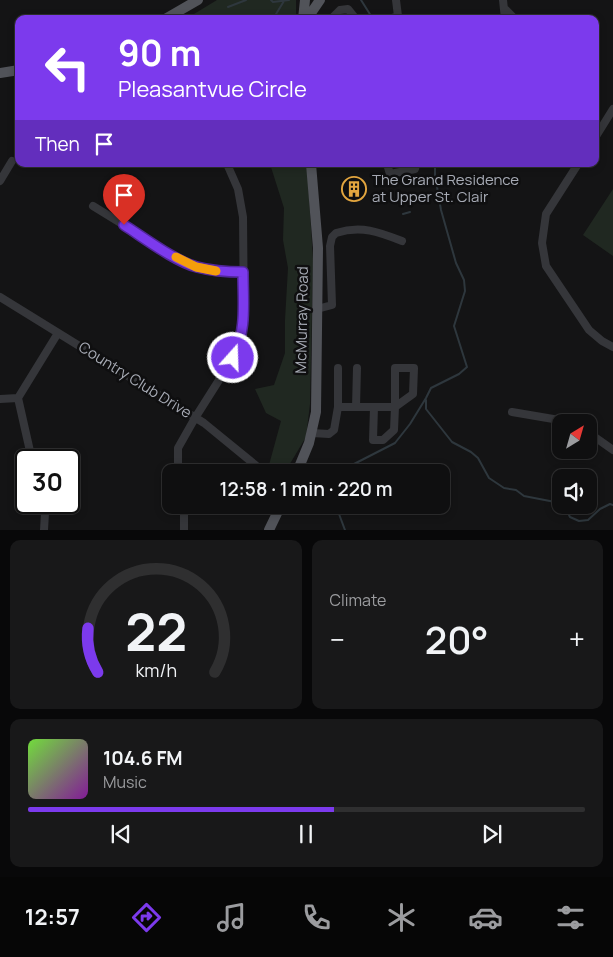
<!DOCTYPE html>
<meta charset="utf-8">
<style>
:root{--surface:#0f0f10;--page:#181819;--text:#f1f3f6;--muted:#9b9c9f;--line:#2f2f30;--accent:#7c3aed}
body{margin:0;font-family:Manrope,sans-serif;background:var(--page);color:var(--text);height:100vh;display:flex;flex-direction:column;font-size:19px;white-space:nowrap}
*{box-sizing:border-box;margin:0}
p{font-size:16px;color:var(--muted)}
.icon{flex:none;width:28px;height:28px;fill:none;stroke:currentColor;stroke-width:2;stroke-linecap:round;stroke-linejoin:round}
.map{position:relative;height:530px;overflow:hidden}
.details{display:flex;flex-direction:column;gap:10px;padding:10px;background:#080809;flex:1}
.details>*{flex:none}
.banner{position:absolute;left:15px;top:15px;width:584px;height:152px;border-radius:10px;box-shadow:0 2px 8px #0003,0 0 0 1px var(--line);background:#7c3aed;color:#fff;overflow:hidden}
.needle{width:32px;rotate:37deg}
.buttons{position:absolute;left:552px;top:414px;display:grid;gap:10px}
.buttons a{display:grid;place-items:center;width:45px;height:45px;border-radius:10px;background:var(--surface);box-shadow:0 2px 8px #0003,0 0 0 1px var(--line);font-size:25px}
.speed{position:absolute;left:15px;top:449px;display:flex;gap:10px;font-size:25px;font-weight:700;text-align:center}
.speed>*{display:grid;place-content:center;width:65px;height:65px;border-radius:50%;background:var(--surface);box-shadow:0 2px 8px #0003,0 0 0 1px var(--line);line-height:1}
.speed .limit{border:2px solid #111;border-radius:8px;background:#fff;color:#111}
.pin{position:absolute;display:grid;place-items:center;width:42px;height:42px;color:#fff;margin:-51px -21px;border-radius:50% 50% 50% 0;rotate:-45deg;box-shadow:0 0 5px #0007}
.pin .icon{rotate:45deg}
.me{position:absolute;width:55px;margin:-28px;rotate:20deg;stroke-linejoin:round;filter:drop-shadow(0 0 4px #0008)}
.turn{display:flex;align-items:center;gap:18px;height:105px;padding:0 20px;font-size:22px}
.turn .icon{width:65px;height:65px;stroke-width:2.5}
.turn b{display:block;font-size:35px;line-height:42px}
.then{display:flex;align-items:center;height:48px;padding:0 20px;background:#0003;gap:10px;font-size:19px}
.big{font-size:38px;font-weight:600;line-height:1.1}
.details .widget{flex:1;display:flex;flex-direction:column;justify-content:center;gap:8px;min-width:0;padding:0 18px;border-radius:10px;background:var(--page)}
.details .dial{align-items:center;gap:0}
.dial svg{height:130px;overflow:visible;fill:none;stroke:var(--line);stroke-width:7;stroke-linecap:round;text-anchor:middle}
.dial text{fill:var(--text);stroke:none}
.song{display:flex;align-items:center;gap:15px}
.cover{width:60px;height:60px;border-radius:8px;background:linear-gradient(135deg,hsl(100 70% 55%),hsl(290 70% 35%))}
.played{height:5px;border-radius:2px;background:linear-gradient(90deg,var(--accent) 55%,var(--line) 55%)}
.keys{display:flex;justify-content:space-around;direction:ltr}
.heat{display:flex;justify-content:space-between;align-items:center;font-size:28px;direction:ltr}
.details .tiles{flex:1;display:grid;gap:10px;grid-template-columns:1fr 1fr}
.widget:last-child{grid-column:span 2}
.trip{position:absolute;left:162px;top:464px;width:288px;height:50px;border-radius:10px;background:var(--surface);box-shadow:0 2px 8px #0003,0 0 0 1px var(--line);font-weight:600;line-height:50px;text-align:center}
.tabs{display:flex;height:80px;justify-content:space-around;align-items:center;background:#060606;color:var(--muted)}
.tabs .icon{width:35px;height:35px}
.tabs .active{color:var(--accent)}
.tabs b{font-size:22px;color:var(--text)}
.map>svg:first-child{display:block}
.green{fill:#202821}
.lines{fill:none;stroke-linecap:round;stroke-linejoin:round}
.stream{stroke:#2e373d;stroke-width:2}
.minor{stroke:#35363a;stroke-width:8}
.major{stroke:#515359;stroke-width:10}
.route-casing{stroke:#51269a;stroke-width:12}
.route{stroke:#7c3aed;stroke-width:9}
.slow{stroke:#f59e0b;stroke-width:9}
.labels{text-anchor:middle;stroke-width:5;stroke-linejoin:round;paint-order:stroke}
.poi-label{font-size:15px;fill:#a7abb5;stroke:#0f0f10;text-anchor:start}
.street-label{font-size:15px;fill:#a7abb5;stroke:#0f0f10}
</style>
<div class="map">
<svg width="613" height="530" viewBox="0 0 613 530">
<rect width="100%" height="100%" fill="#141415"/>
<path class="green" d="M217,0H296V19H189V17Z
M270,164H307L313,260L310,404L306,437L285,472L269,465L281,421L266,413L255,389L274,385L285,353V320L288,268L283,240L284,208Z
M613,189V256L583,235Z"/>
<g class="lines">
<path class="stream" d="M271,0L273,2L289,0
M361,0L373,19
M228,7L246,0
M273,19L284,1
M403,214L410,212
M426,400V409L452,442L471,452L478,458L489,478L504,488L516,490L524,496L555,502L567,511L570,517L579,521L588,520L600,509L610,504L613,505
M350,472L352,465L395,443L410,424L426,398L431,388L459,374L467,367L454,326L465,291L464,280L456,263L441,210L435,175V164
M342,505L339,514L345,530"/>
<path class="minor" d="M503,0L505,19
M504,8L514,18L540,19
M331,19L340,10L348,9L356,19
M389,19L398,16L396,0
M595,138L613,109
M387,164L390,174L415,169L416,164
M578,164L546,214L542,243L546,266L589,330L602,341L613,347
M0,181L12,161
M93,206L184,262C203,270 222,271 243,273
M0,297L204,423L264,472
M317,309L332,305L330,246L332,237L336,233C361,225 379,232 402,241
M0,399L18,398
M338,407H356L357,368
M356,407H395V368H414L413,394L395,407L394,430L383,440H373L374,407
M512,412L571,422
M312,433L329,434L334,430L338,407V368
M589,433L613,450
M32,460L18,398L58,333
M301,465L310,472
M178,472V448L195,418L233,358L240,343L244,325L243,217L238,189L227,164
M42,502L45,513L44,530
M184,505V530"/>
<path class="major" d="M165,19L198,0
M303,19L305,0
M307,19L320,0
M0,73L19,70
M297,472L309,443L316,412L318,248L311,164
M269,530L281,505"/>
</g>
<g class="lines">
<defs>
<path id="route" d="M124,225C143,237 176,262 197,267C212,271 228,272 243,272C243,304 247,329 233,358"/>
</defs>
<use href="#route" class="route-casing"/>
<use href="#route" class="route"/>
<path class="slow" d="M176,257L196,267L216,271"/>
</g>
<defs>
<symbol id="building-ring" viewBox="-11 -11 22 22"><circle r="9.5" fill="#0f0f10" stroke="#e3a63f" stroke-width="1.5"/><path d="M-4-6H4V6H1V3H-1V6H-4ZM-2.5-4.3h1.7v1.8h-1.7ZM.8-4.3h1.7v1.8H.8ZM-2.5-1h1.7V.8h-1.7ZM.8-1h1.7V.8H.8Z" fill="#e3a63f"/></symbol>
</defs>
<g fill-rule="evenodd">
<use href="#building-ring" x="340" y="175" width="28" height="28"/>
</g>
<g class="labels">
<g class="poi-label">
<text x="372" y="185">The Grand Residence<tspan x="372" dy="17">at Upper St. Clair</tspan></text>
</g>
<g class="street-label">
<text transform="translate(302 320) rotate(-89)" y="5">McMurray Road</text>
<text transform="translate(135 380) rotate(32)" y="5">Country Club Drive</text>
</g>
</g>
</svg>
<div class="buttons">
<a><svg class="needle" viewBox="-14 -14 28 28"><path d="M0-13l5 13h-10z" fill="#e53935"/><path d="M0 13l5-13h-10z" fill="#9b9c9f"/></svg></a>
<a><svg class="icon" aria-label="sound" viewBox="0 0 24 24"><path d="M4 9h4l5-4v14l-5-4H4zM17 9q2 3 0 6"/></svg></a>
</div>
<div class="speed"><div class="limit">30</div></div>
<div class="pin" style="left:124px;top:225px;background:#d93025"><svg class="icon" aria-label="arrive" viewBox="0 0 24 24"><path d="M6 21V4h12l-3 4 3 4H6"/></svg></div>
<svg class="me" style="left:233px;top:358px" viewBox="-20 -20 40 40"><circle r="17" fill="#7c3aed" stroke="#fff" stroke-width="3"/><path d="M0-11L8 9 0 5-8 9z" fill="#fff"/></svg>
<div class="trip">12:58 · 1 min · 220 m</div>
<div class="banner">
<div class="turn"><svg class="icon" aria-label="left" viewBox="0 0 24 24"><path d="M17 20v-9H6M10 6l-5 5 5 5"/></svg><div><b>90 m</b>Pleasantvue Circle</div></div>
<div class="then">Then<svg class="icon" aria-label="arrive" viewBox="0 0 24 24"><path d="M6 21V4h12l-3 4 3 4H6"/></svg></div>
</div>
</div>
<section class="details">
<div class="tiles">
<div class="widget dial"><svg viewBox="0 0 100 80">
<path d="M14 69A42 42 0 1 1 86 69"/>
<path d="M14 69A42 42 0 0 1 8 42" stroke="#7c3aed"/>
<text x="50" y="56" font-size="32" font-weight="700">22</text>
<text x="50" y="72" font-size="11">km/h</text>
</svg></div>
<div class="widget"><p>Climate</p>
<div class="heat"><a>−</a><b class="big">20°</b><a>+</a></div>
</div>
<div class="widget">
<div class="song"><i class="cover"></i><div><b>104.6 FM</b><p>Music</p></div></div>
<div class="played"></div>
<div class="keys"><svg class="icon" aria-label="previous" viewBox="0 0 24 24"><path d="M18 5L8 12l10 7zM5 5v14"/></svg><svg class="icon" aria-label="pause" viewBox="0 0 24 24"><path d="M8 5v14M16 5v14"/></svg><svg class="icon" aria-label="next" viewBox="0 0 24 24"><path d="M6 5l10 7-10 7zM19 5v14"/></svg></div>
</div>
</div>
</section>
<nav class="tabs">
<b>12:57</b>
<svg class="icon active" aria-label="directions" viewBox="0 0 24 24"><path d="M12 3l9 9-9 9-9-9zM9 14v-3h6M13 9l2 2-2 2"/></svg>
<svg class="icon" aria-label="music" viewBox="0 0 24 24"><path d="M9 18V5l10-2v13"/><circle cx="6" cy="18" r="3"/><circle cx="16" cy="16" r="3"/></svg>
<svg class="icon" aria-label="phone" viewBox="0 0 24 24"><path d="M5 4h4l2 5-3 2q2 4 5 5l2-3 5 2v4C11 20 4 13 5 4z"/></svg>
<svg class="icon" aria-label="climate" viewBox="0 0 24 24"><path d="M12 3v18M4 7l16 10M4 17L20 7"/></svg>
<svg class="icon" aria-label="car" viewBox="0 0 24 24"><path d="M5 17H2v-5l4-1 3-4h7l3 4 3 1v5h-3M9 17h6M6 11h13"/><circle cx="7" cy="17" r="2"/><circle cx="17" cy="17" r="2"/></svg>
<svg class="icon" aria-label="filters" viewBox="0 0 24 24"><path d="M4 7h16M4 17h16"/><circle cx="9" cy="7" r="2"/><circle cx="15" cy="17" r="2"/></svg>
</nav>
